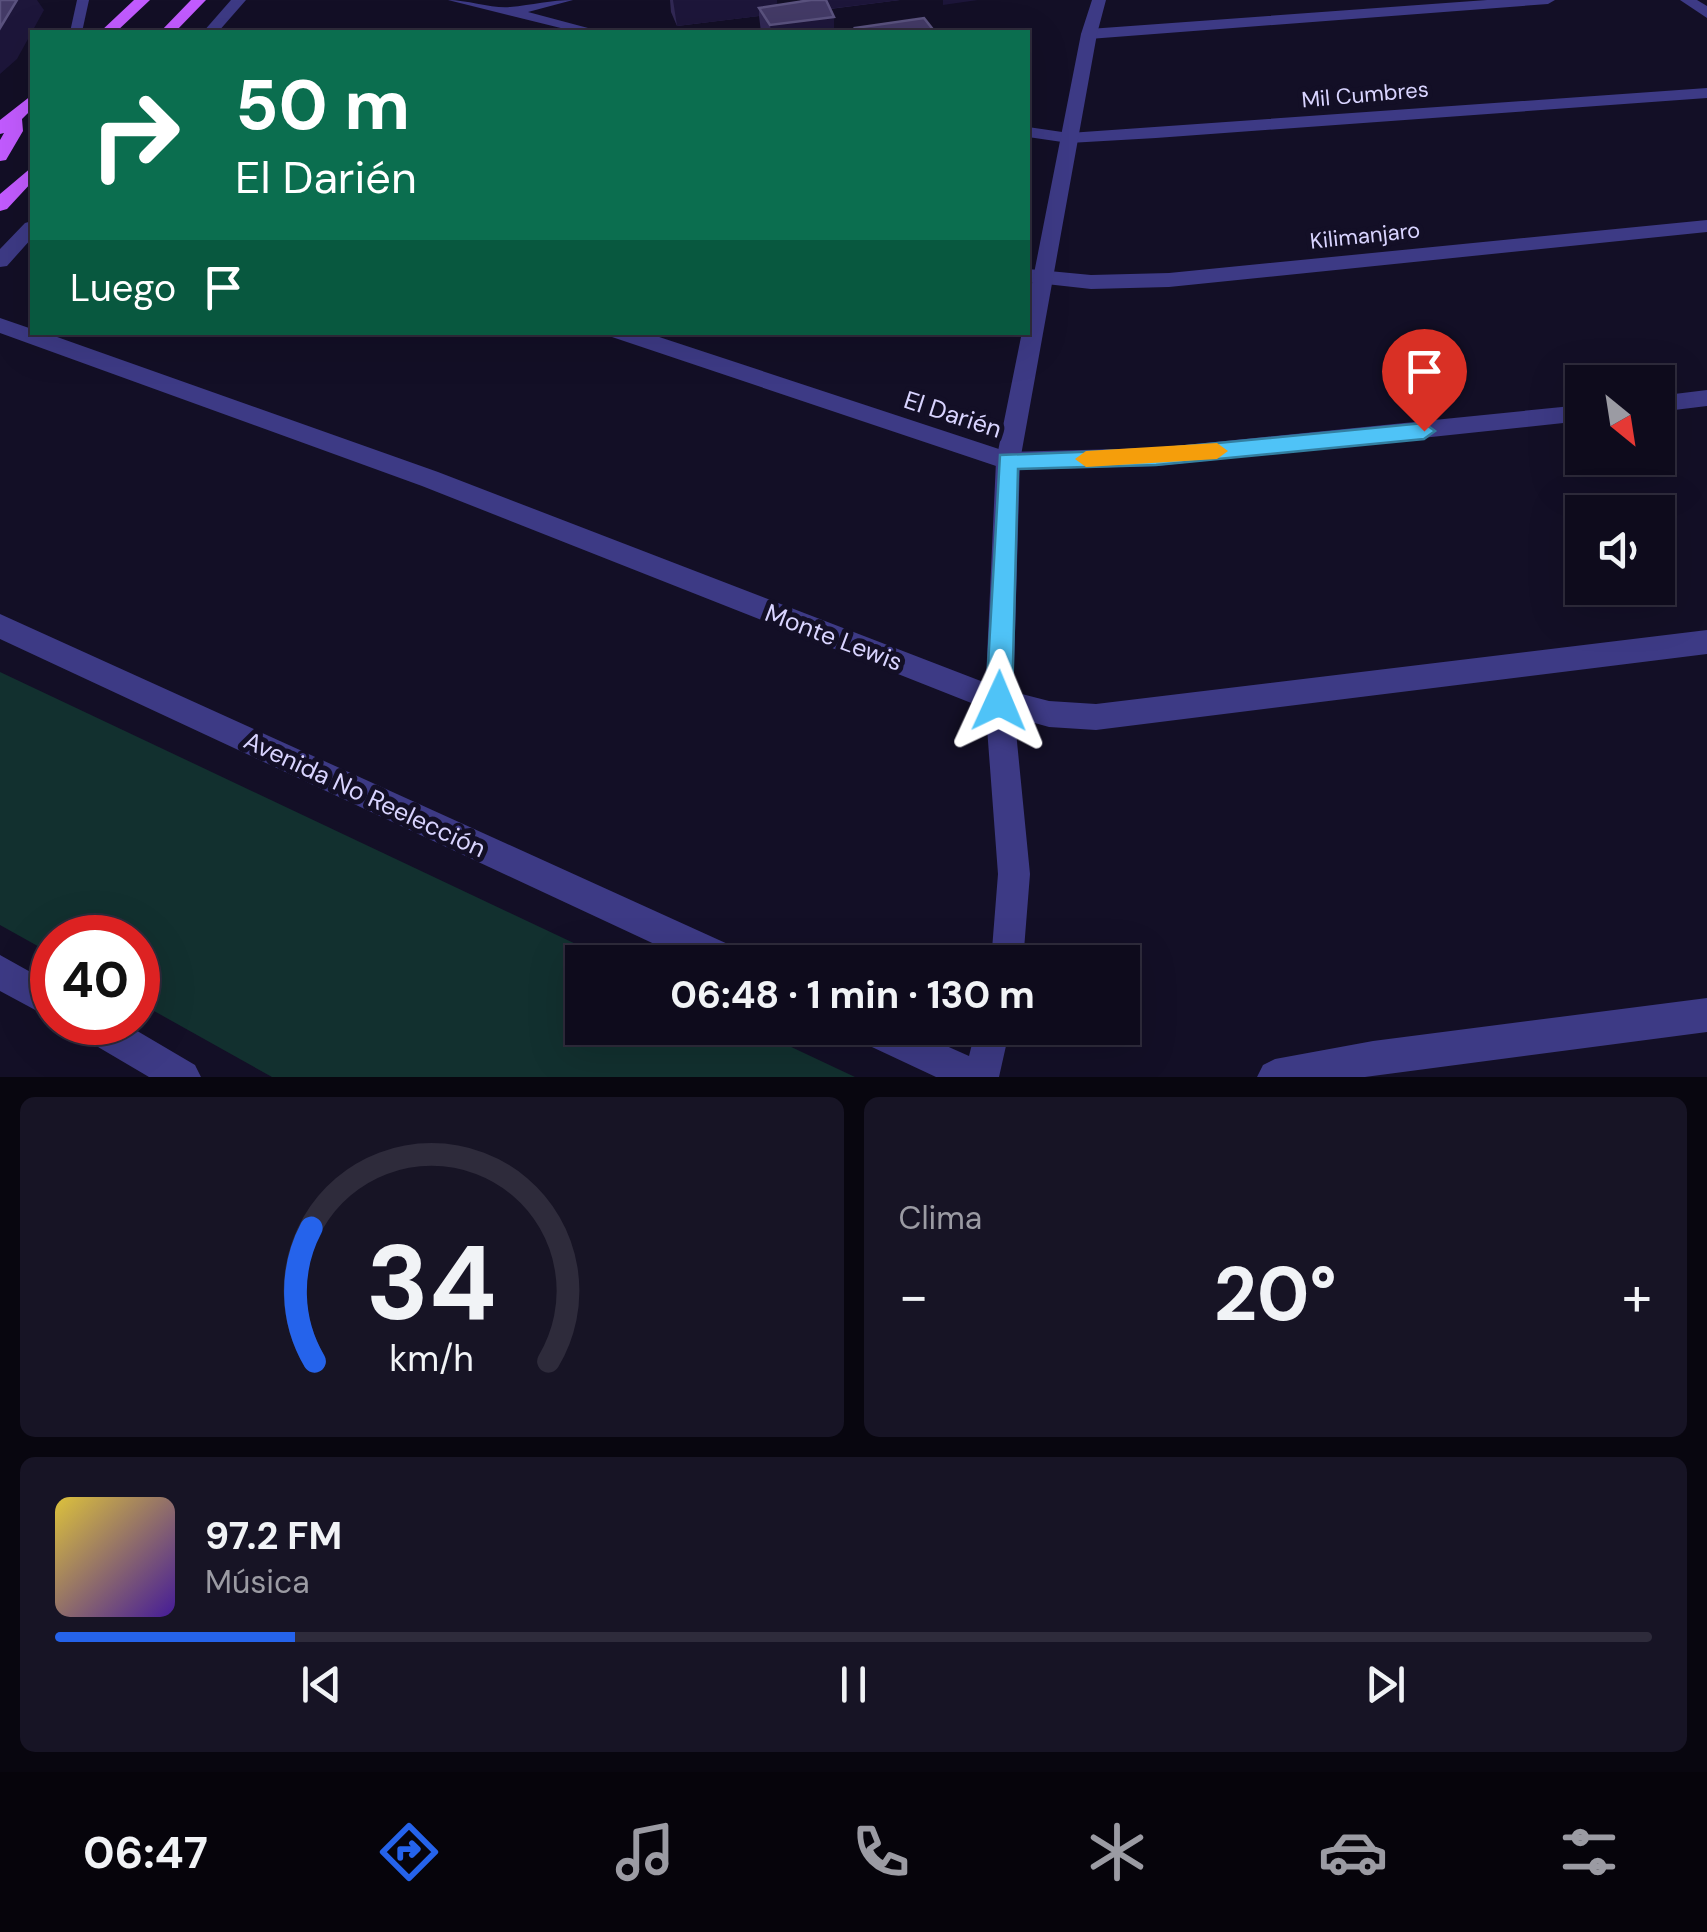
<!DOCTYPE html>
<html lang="es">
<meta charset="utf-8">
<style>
:root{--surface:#0e0b1c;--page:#171425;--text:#f1f3f6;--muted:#9b9ba3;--line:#2e2b3b;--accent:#2563eb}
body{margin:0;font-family:"DM Sans",sans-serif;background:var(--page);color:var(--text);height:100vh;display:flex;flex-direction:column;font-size:38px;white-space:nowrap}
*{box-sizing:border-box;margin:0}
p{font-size:32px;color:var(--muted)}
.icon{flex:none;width:55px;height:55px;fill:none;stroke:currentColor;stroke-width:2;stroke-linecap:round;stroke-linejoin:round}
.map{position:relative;height:1077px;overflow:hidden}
.details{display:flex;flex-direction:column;gap:20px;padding:20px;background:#08060f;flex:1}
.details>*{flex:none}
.guide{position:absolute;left:30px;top:30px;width:1000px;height:305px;border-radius:0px;box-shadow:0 10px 40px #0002,0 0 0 2px var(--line);background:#0b6e4f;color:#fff;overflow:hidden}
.needle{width:65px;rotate:150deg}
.fabs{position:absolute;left:1565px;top:365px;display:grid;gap:20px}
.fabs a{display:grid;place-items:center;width:110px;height:110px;border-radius:0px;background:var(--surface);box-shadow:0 10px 40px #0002,0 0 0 2px var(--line);font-size:50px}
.speed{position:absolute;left:30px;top:915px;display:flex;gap:20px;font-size:50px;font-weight:700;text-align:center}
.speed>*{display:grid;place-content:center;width:130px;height:130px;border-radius:50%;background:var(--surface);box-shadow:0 10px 40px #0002,0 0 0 2px var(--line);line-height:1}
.speed .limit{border:15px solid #d22;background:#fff;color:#111}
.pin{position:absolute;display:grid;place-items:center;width:85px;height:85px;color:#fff;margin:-102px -42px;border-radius:50% 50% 50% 0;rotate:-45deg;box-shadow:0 0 10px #0007}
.pin .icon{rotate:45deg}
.me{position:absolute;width:110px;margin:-55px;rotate:1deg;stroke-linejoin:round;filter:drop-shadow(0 0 8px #0008)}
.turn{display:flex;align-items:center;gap:35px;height:210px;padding:0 40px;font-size:45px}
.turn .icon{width:130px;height:130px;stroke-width:2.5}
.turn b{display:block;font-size:70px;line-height:85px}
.then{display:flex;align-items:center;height:95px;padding:0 40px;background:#0003;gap:20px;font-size:38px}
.big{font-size:75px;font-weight:700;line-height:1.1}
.details .widget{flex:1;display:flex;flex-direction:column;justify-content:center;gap:15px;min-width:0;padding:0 35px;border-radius:15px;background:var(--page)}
.details .dial{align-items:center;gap:0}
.dial svg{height:260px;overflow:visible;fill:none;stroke:var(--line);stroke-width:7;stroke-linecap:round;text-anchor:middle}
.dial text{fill:var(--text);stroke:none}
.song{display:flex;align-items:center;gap:30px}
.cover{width:120px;height:120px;border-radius:15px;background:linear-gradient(135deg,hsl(50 70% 55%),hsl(260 70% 35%))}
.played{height:10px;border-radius:5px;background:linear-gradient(90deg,var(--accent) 15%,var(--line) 15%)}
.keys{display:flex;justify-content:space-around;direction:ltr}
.heat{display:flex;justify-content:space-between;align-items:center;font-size:55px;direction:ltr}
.details .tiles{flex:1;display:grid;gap:20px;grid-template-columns:1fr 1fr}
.widget:last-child{grid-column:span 2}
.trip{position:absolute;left:565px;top:945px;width:575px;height:100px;border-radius:0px;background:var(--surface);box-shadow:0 10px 40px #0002,0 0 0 2px var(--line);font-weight:700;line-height:100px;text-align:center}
.dock{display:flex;height:160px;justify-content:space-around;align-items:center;background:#06040b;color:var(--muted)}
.dock .icon{width:70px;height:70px}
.dock .on{color:var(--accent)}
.dock b{font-size:45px;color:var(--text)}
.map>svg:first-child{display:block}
.green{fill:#12302f}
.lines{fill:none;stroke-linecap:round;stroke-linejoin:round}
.service{fill:#3d3a85;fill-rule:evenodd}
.minor{fill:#3d3a85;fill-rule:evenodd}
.tertiary{fill:#3d3a85;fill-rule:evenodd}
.primary{fill:#c25bff;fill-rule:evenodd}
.wall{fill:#312854}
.shaded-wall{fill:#1d163a}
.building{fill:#433a66;stroke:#5a527e;stroke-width:2.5}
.route{fill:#4fc3f7;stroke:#337fa1;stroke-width:2.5}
.slow{fill:#f59e0b}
.labels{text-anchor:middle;stroke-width:10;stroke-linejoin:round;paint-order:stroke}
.far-street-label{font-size:22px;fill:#d9d4ff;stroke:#130f26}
.street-label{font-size:25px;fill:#d9d4ff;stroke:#130f26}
</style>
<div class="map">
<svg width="1707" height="1077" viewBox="0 0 1707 1077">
<rect width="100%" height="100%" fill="#130f26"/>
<path class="green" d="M0,672L614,962H582V1028H751L855,1077H272L138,1002V938H52V954L0,925Z"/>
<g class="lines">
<path class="service" d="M77,0H89L82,32H70Z"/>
<path class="minor" d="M448,0C468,0 494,9 510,7C532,5 551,0 573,0L528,12L603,32H577Z
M1487,0H1555L1548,4L1089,39L1081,34L1089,29Z
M1680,0H1697L1707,6V18Z
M1707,88V98L1156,138L1069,143L1028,137V127L1069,133Z
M1707,220V232L1169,287L1091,289L1028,282V269L1091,275L1169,273Z
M0,318L32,329V332H43L438,472L999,688L1049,701L1096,704L1707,630V654L1096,730L1049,727L989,710L422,486L0,333Z
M609,332H644L1008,452L1156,448L1582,405V421L1156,466L1008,470L612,337Z
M1707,390V406L1658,412V396Z
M1707,998V1032L1365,1077H1257L1263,1065L1275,1059L1373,1041Z"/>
<path class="tertiary" d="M231,0H246L218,32H203Z
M1092,0H1106L1097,34L1020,461L1013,701L1030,874L1023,962H991L998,874L985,701L996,461L1022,332H1028V304L1081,34Z
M32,221V238L7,266L0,267V249L25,223Z
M0,614L741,950L745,962H693L0,639Z
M0,955L52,984V1019L0,991Z
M71,1022H122L195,1065L201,1077H149L76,1034Z
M852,1028H906L969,1056L976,1028H1010L999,1077H936L857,1040Z"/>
<path class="primary" d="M134,0H150L116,32H100Z
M191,0H206L175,32H160Z
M32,95V109L22,119L23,131L6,160L0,161V140L4,133L0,134V120Z
M32,167V182L7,209L0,211V194Z"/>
</g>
<path class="wall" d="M670,0H777V5L801,2L800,0H900L830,9L834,32H761L759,16L677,26L671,12Z"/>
<path class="shaded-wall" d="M17,0H37L44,10L17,59L0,74V28Z
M673,0H777L778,15L759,8V16L677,26Z
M803,0H900L804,12Z
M943,0H978L943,5Z
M834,17V32H771L770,25Z"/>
<path class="building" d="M0,0H17L0,28Z
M811,0H826L834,17L770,25L759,8Z
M924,18L935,32H857L855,28Z"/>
<path class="route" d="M1424,423L1435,431L1424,439L1156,465L1018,469L1012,701L1008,709L999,713L990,709L986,701L1000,455L1156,449Z"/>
<path class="slow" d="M1217,443L1228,451L1217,459L1086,467L1075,459L1086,451Z"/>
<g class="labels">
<g class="far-street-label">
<text transform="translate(1365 94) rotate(-5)" y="8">Mil Cumbres</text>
<text transform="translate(1365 235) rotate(-6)" y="8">Kilimanjaro</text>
</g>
<g class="street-label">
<text transform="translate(953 414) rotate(18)" y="9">El Darién</text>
<text transform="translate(834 637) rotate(21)" y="9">Monte Lewis</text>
<text transform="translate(365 794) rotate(25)" y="9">Avenida No Reelección</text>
</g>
</g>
</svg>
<div class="fabs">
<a><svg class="needle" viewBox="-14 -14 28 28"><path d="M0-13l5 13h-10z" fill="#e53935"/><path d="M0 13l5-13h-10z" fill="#9b9ba3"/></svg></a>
<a><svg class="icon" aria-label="sound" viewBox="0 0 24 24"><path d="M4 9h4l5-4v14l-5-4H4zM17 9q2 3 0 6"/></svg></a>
</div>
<div class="speed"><div class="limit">40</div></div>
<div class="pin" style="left:1424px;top:431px;background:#d93025"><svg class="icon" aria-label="arrive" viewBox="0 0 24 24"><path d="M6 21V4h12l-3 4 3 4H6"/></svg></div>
<svg class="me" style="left:999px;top:701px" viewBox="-20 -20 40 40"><path d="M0-17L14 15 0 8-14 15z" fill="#4fc3f7" stroke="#fff" stroke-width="4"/></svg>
<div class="trip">06:48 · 1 min · 130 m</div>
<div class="guide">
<div class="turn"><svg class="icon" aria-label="right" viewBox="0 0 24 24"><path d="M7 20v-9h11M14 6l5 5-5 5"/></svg><div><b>50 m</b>El Darién</div></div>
<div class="then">Luego<svg class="icon" aria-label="arrive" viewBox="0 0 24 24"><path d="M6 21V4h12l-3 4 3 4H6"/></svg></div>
</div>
</div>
<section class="details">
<div class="tiles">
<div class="widget dial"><svg viewBox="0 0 100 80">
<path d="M14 69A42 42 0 1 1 86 69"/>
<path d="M14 69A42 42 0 0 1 13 28" stroke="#2563eb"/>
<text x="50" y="56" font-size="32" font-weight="700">34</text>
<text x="50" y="72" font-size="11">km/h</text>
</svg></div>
<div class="widget"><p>Clima</p>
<div class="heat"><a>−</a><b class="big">20°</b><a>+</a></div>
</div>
<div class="widget">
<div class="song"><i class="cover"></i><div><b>97.2 FM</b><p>Música</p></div></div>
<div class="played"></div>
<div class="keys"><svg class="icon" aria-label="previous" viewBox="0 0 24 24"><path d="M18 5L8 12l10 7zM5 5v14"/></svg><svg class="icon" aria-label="pause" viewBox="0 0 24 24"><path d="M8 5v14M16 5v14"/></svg><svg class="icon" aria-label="next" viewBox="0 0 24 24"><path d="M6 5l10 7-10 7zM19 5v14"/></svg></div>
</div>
</div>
</section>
<nav class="dock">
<b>06:47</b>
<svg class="icon on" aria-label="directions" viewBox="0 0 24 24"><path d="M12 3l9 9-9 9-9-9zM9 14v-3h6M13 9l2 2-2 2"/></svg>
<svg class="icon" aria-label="music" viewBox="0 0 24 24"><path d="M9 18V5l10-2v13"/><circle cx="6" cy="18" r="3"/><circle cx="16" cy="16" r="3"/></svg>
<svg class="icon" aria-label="phone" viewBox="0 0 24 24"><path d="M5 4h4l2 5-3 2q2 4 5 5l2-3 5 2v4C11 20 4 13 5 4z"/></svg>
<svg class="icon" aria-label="climate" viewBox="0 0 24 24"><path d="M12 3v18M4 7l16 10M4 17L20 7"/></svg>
<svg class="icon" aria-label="car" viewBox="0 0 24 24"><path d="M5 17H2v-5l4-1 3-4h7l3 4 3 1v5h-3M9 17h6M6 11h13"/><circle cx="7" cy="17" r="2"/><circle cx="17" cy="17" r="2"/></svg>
<svg class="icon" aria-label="filters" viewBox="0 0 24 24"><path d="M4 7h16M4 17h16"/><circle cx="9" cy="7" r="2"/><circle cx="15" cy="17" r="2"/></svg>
</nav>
